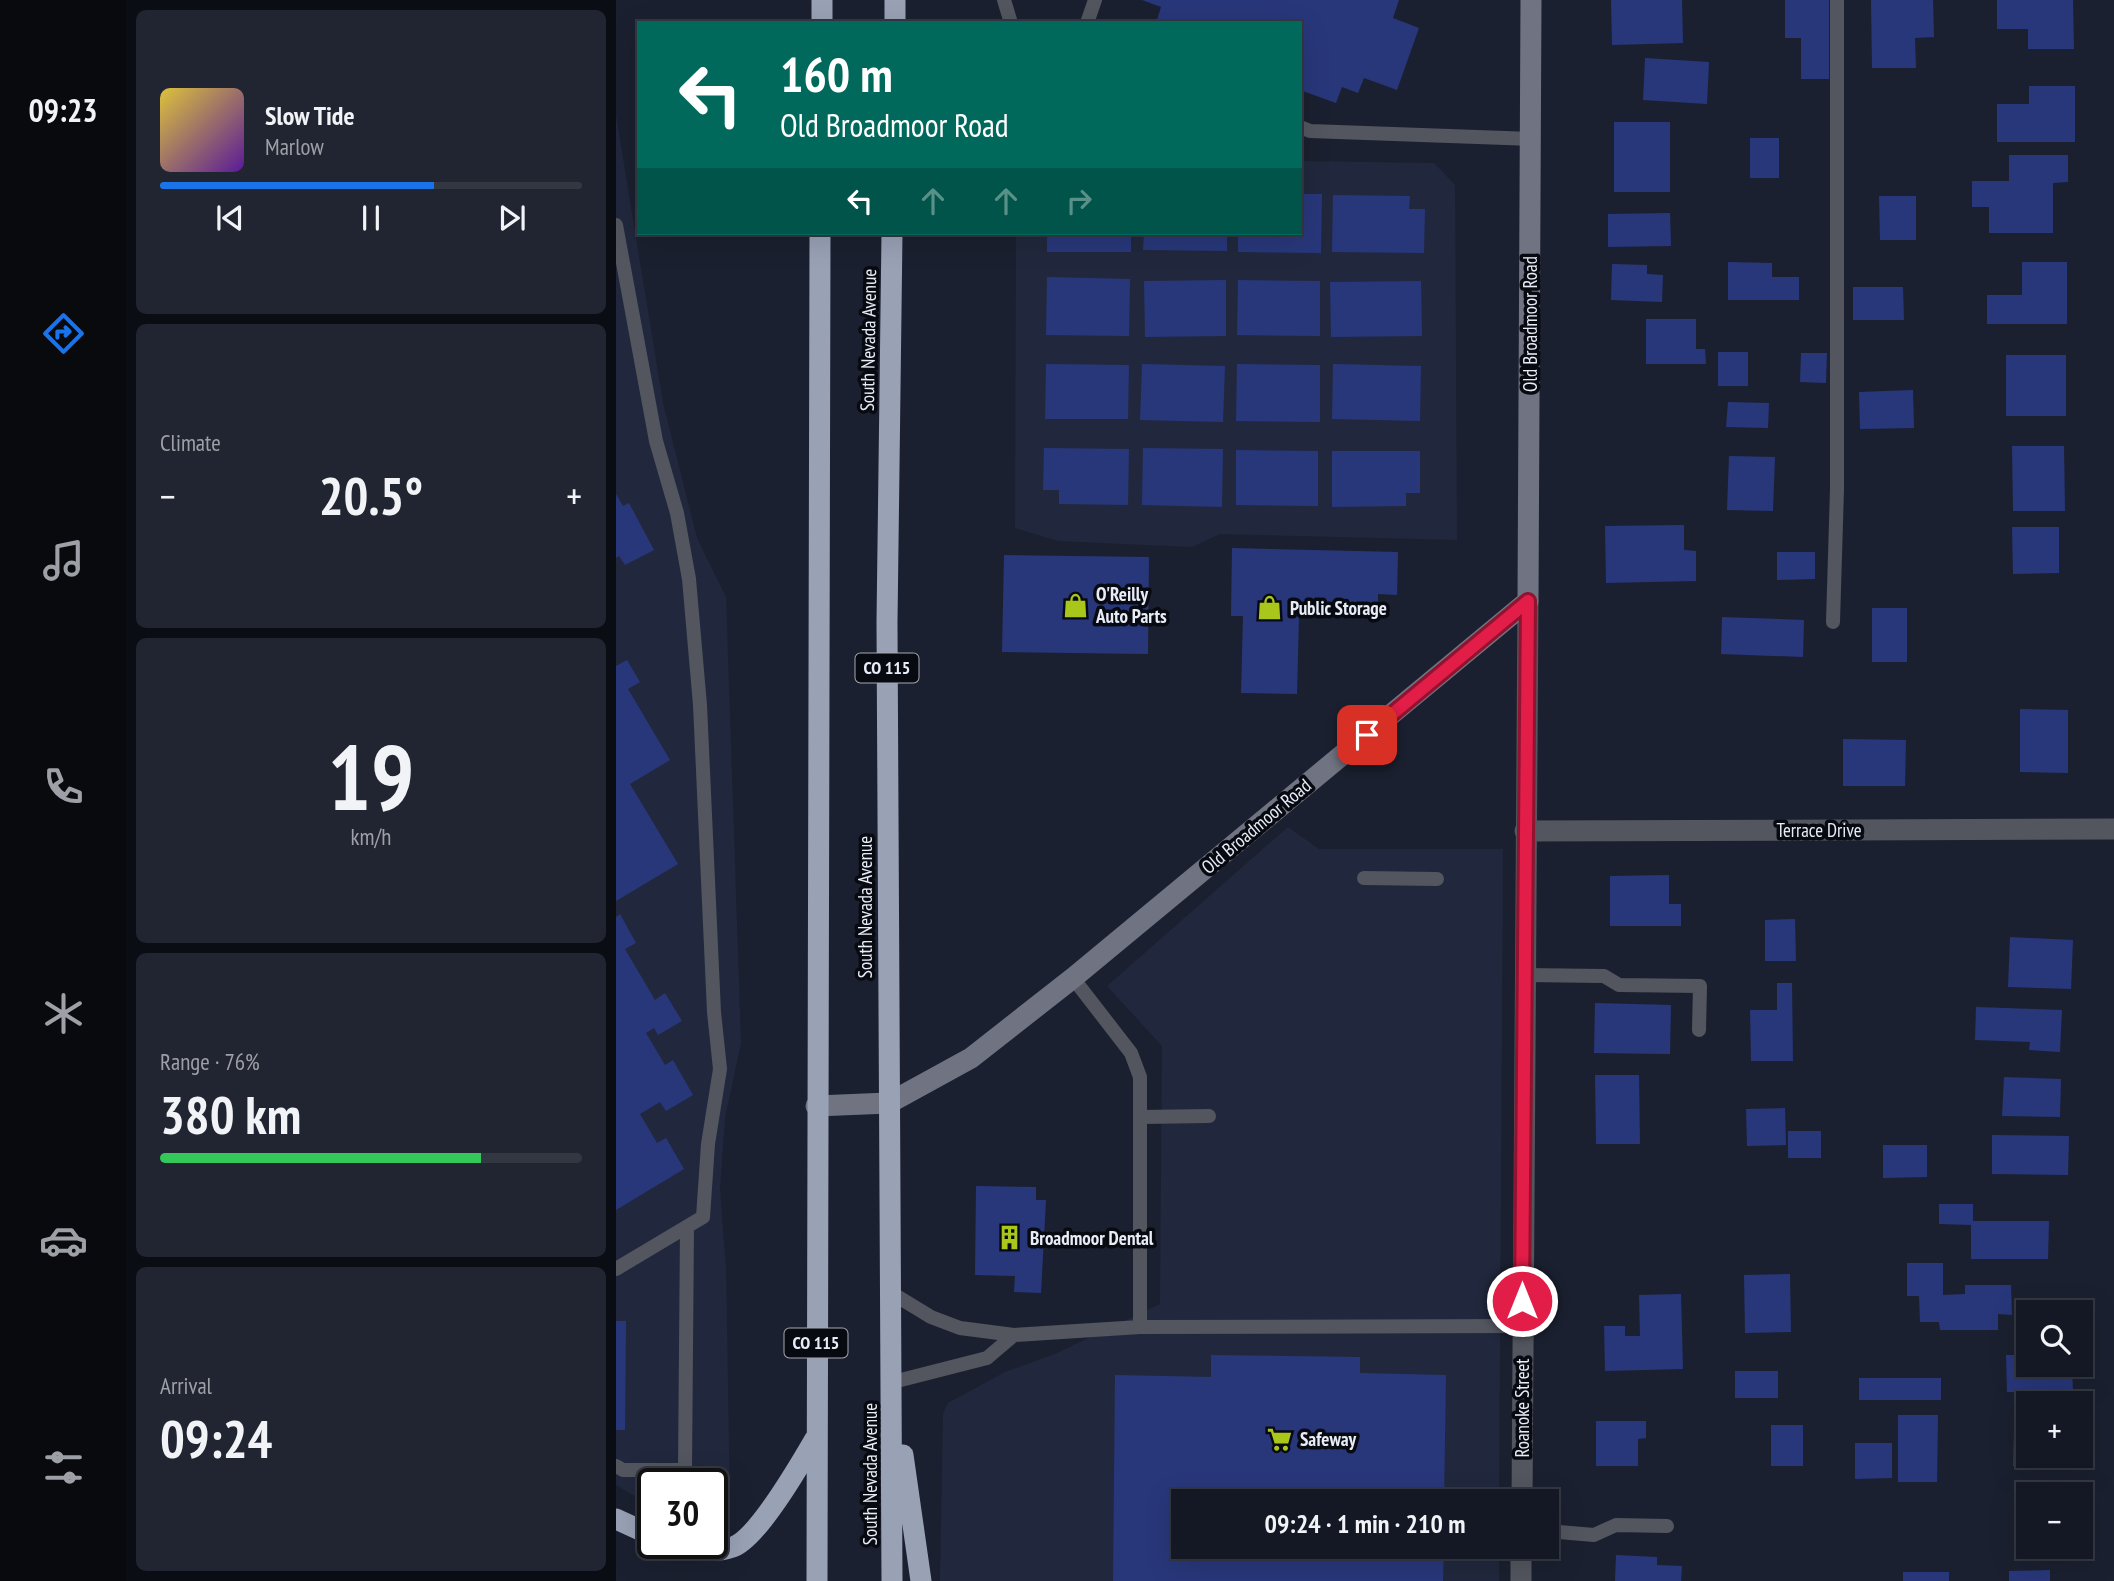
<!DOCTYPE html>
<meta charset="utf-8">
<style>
:root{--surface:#141824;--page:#212531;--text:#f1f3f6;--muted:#9da0a6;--line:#333741;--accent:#1a73e8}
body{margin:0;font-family:"PT Sans Narrow",sans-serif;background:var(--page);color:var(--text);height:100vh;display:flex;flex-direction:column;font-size:26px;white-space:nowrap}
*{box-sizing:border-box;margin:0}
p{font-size:23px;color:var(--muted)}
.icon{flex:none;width:38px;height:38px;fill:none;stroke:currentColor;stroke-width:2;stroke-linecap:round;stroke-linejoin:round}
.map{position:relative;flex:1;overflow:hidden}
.panel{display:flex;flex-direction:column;gap:10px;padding:10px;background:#0b0d14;width:490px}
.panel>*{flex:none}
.hud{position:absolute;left:21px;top:21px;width:665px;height:214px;border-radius:0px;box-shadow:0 7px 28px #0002,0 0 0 2px var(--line);background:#00695c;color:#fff;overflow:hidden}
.controls{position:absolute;left:1400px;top:1300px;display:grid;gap:14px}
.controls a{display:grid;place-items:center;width:77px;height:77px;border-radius:0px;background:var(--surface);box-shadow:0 7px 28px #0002,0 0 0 2px var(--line);font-size:35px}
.speed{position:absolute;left:21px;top:1468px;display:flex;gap:14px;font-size:35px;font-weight:700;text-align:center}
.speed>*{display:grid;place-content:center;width:91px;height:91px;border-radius:50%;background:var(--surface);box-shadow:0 7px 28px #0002,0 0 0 2px var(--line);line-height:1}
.speed .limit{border:4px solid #111;border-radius:10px;background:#fff;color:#111}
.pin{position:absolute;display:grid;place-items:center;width:60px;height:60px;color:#fff;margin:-30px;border-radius:14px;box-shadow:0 4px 10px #0006}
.me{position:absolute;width:77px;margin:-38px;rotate:0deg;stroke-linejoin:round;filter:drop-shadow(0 0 5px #0008)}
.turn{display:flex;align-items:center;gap:24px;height:147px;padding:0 28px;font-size:32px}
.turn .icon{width:91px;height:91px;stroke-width:2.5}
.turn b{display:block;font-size:49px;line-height:60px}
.lanes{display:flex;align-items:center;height:66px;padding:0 28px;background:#0003;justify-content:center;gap:35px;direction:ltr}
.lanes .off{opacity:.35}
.big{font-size:52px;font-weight:700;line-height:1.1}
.panel .widget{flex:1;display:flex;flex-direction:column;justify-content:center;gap:10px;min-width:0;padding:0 24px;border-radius:10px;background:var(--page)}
.panel .dial{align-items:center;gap:0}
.dial b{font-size:91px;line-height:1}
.song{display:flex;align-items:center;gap:21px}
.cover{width:84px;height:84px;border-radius:10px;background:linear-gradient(135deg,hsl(50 70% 55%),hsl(270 70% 35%))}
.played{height:7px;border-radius:4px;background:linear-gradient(90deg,var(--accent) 65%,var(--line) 65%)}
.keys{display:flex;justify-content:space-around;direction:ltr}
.heat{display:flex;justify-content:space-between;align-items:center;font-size:38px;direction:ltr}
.charge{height:10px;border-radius:5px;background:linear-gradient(90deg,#34c759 76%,var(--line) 0)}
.trip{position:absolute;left:555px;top:1489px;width:388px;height:70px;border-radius:0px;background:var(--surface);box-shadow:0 7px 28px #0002,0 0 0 2px var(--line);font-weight:700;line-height:70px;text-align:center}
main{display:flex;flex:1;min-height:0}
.dock{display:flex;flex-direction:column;width:126px;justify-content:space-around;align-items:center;background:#080a0e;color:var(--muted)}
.dock .icon{width:49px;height:49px}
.dock .selected{color:var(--accent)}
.dock b{font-size:32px;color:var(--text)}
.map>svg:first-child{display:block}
.built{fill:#21283d}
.building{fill:#28377a}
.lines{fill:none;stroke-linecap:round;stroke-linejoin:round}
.lane{stroke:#53565f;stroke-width:14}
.street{stroke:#53565f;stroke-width:21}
.secondary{stroke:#707482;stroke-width:21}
.highway{stroke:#99a1b5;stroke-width:21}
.route-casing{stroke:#92132f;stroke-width:18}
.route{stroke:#e11d48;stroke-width:12}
.labels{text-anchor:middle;stroke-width:7;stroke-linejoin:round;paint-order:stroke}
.shield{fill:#080a11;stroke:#a5a8b2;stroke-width:2}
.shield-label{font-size:18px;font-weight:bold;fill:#e8ecf7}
.street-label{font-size:19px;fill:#e8ecf7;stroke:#080a11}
.poi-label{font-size:19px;font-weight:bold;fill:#e8ecf7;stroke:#080a11;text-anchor:start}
</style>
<main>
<nav class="dock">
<b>09:23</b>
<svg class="icon selected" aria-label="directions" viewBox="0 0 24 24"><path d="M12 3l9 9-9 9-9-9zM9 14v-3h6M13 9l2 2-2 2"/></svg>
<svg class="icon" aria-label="music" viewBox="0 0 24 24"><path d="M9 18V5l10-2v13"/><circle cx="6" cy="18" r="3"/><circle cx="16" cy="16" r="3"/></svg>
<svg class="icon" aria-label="phone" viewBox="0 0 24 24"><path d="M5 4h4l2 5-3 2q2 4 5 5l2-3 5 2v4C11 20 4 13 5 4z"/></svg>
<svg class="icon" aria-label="climate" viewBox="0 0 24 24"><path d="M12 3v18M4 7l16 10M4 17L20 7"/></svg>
<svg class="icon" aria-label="car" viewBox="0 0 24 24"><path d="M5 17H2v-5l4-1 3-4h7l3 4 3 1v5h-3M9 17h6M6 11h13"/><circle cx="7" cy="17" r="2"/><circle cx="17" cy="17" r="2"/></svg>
<svg class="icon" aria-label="filters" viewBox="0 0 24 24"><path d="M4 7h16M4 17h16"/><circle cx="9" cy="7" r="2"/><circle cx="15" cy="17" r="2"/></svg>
</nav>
<section class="panel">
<div class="widget">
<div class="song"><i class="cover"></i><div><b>Slow Tide</b><p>Marlow</p></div></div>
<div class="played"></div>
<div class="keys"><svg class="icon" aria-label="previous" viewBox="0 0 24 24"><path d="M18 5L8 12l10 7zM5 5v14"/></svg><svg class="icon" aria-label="pause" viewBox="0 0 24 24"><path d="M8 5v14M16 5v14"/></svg><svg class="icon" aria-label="next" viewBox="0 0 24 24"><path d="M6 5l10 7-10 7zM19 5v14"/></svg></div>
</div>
<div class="widget"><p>Climate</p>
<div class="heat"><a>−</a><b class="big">20.5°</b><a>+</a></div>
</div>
<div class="widget dial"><b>19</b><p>km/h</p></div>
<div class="widget"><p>Range · 76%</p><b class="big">380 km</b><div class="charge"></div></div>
<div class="widget"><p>Arrival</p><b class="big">09:24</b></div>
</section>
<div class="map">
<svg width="1498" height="1581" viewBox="0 0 1498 1581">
<rect width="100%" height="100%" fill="#1b2030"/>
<path class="built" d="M0,115L47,403L81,538L110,597L125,1043L109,1118L104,1189L110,1270L114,1506L96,1507V1484H37V1507L0,1485Z
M684,161L818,163L839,185L841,540L604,534L576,547L442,541L399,528L400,233H684Z
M672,827L703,849H887L883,1501L567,1502V1547H883V1581H324L327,1414L332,1403L389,1372L439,1354L544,1304L546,1046L491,986Z"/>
<path class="building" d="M526,0H783L777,18L803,28L781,90L748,78L742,93L726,87L720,103L684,90V23H540L545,7Z
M995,0H1066L1067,43L996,45Z
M1169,0H1213V79H1185V38H1169Z
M1255,0H1317L1318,37L1299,38L1300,68H1256Z
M1381,0H1457L1458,49H1412V29H1381Z
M1029,58L1093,62L1091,104L1027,100Z
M1413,86H1459V142H1381V104H1413Z
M998,122H1054V192H998Z
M1134,138H1163V178H1134Z
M1393,155H1452V182L1437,183V233H1373V207H1356V181H1393Z
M684,194H706L705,253L622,252V233H684Z
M717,195L794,196L793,209H809L808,253L716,252Z
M1263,196H1300V240H1264Z
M1054,213L1055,246L992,247V214Z
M431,233H515V252H431Z
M528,233H611V251L527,250Z
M1112,262L1156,263V277H1183V300H1112Z
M1406,262H1451V324H1371V295H1406Z
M996,264L1031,265V274L1047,275L1046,302L995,300Z
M431,277L514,279L513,336L430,335Z
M610,280V336L529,337L528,281Z
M622,280L704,281V336L621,335Z
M805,281L806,336L715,337L714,282Z
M1237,287H1287L1288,320H1237Z
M1030,319H1080V349H1089L1090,364H1030Z
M1102,352H1132V386H1102Z
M1185,353H1211L1210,383L1184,382Z
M1390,355H1450V416H1390Z
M430,364L513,365L512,419H429Z
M526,364L609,366L607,422L524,420Z
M621,364L704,365V422L620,421Z
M717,364L805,366L804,421L716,419Z
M1297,390L1298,428L1244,429L1243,392Z
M1112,402L1153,403L1152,428L1110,427Z
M1396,446H1448L1449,511H1397Z
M428,448L513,449L512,505L443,504V490H427Z
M527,448L607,449L606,507L526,505Z
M620,450L702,451V506L620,505Z
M716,451H804V493H790V506L716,507Z
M1113,456L1159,457L1157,511L1111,510Z
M0,494L7,506L13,503L38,550L9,565L3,556L0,558Z
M1068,525V550L1080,551V581L990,583L989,526Z
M1396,527H1443V573L1397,574Z
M616,548L782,552L781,595L762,594V618L683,617L681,694L625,693L627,616H615Z
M1161,552H1199V579L1161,580Z
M388,555L533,557L532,654L386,652Z
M1256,608H1291V662H1256Z
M1106,617L1188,620L1187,657L1105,654Z
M11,660L24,682L12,689L54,760L14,784L62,864L0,901V666Z
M1404,709L1452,710V773L1404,772Z
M1227,739L1290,740L1289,786H1227Z
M1053,875V904H1065V926H994V876Z
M4,914L20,943L9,949L39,1000L49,993L66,1021L42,1035L38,1028L30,1033L49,1065L57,1060L77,1095L50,1111L44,1102L24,1114L41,1143L50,1138L68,1169L0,1210V917Z
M1179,919L1180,961H1149V920Z
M1394,937L1457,940L1455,989L1392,987Z
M1161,983H1176L1177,1061H1135L1134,1010H1161Z
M979,1003L1055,1005L1054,1054L978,1053Z
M1360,1007L1446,1010L1444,1052L1413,1050L1414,1042L1359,1040Z
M979,1075H1023L1024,1144H980Z
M1388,1077L1445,1079L1444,1117L1386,1116Z
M1169,1108L1170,1145L1131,1146L1130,1109Z
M1172,1131H1205V1158H1172Z
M1376,1135L1453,1136L1452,1175L1376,1174Z
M1267,1145H1311V1177L1267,1178Z
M360,1186L420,1187V1200H430L425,1293L398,1292L399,1276L359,1275Z
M1323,1204H1357V1221H1433L1432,1259H1355V1225L1323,1224Z
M1291,1263H1327V1295L1349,1294V1285H1395L1396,1315L1382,1314V1330H1324L1323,1322H1304L1303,1296H1291Z
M1174,1274L1175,1332L1129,1333L1128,1275Z
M1065,1294L1067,1369L989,1371L988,1326H1009V1336H1024L1023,1295Z
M0,1321H10L9,1430H0Z
M595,1355L744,1357V1373L830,1375L828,1502H567V1547H828L827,1581H497L499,1375L595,1377Z
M1390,1355H1412V1365H1456L1457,1393L1391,1392Z
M1119,1371H1162V1398H1119Z
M1243,1378H1325V1400H1243Z
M1282,1415H1322L1321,1482H1282Z
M980,1421H1030V1438L1022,1439V1466H980Z
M1155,1425H1187V1466H1155Z
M1398,1431H1412V1456H1448V1467L1397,1466Z
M1239,1443H1276V1478L1239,1479Z
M1000,1555L1041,1557V1565L1066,1566L1065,1581H999Z
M1434,1570V1581H1393V1571Z
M1287,1572H1333V1581H1287Z"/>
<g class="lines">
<path class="lane" d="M388,0L395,23
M471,23L479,0
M684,127L694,131L914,139
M0,225L40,441L61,513L73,579L84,705L98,1012L104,1069L92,1144L87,1217L0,1269
M1217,622L1221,489V0
M748,878L821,879
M907,975L988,976L1003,985L1084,986L1083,1030
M457,978L515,1053L524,1077V1327
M526,1117L593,1116
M274,1292L315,1317L344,1328L398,1335L524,1327L906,1326
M277,1382L371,1358L398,1335
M0,1466L7,1470H69L71,1227
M931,1531L978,1535L1000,1525L1051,1526"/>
<path class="street" d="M909,831L1498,829
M906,1502L912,601
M905,1581V1547"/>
<path class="secondary" d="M200,1106L273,1103L355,1058L457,978L912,601L915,0"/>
<path class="highway" d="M206,23V0
M279,23V0
M276,233L271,623L276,1581
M287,1455L305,1581
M0,1519L37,1536
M58,1544C77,1550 98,1554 117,1547C142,1538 185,1463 199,1439
M201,1581L204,233"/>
</g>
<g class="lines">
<defs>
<path id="route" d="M751,735L912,601L906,1301"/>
</defs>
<use href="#route" class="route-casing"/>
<use href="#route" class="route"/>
</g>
<defs>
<symbol id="shop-bare" viewBox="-9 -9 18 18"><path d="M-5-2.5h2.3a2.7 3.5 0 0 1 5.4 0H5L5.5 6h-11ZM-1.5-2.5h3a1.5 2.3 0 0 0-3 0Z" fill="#a9c71b" stroke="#080a11" stroke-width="2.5" paint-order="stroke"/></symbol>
<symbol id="building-bare" viewBox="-9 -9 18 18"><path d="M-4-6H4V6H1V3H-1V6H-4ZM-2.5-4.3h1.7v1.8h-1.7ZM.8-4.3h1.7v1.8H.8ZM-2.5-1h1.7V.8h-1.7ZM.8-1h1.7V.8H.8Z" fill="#a9c71b" stroke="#080a11" stroke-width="2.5" paint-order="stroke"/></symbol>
<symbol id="supermarket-bare" viewBox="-9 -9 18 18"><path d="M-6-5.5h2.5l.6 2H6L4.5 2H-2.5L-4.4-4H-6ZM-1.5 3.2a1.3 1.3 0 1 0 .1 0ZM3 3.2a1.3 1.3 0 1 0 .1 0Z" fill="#a9c71b" stroke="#080a11" stroke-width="2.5" paint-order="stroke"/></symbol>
</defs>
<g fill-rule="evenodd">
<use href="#shop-bare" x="442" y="588" width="35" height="35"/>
<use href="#shop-bare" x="636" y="590" width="35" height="35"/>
<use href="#building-bare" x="376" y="1220" width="35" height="35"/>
<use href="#supermarket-bare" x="646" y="1422" width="35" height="35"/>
</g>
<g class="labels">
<g class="shield">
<rect x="239.5" y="653.5" width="63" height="29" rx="5"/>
<rect x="168.5" y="1328.5" width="63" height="29" rx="5"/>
</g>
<g class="shield-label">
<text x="271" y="674">CO 115</text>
<text x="200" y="1349">CO 115</text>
</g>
<g class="street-label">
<text transform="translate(914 324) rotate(-90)" y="7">Old Broadmoor Road</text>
<text transform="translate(252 340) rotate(-89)" y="7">South Nevada Avenue</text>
<text transform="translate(640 826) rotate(-40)" y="7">Old Broadmoor Road</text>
<text x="1203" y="837">Terrace Drive</text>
<text transform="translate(249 907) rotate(-90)" y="7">South Nevada Avenue</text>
<text transform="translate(906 1408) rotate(-90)" y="7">Roanoke Street</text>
<text transform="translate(254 1474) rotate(-90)" y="7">South Nevada Avenue</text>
</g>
<g class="poi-label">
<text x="480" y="601">O'Reilly<tspan x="480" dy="22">Auto Parts</tspan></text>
<text x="674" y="615">Public Storage</text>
<text x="414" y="1245">Broadmoor Dental</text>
<text x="684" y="1446">Safeway</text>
</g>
</g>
</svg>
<div class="controls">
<a><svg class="icon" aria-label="search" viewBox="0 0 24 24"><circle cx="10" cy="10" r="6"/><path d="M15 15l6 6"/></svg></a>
<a>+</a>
<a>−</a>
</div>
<div class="speed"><div class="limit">30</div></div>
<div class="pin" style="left:751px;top:735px;background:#d93025"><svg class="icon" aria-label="arrive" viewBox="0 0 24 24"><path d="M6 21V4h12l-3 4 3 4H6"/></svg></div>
<svg class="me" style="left:906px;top:1301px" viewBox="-20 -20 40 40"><circle r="17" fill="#e11d48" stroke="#fff" stroke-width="3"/><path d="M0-11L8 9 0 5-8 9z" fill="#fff"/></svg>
<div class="trip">09:24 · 1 min · 210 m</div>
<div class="hud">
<div class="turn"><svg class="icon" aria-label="left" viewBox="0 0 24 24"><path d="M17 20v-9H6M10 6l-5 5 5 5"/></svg><div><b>160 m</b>Old Broadmoor Road</div></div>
<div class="lanes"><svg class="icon" aria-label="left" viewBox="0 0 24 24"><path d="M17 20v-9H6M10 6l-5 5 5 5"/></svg><svg class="icon off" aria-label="ahead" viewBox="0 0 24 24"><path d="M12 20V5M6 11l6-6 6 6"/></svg><svg class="icon off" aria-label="ahead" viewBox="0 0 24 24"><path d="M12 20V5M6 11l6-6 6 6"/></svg><svg class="icon off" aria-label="right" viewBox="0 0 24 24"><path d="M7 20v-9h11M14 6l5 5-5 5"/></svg></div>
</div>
</div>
</main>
